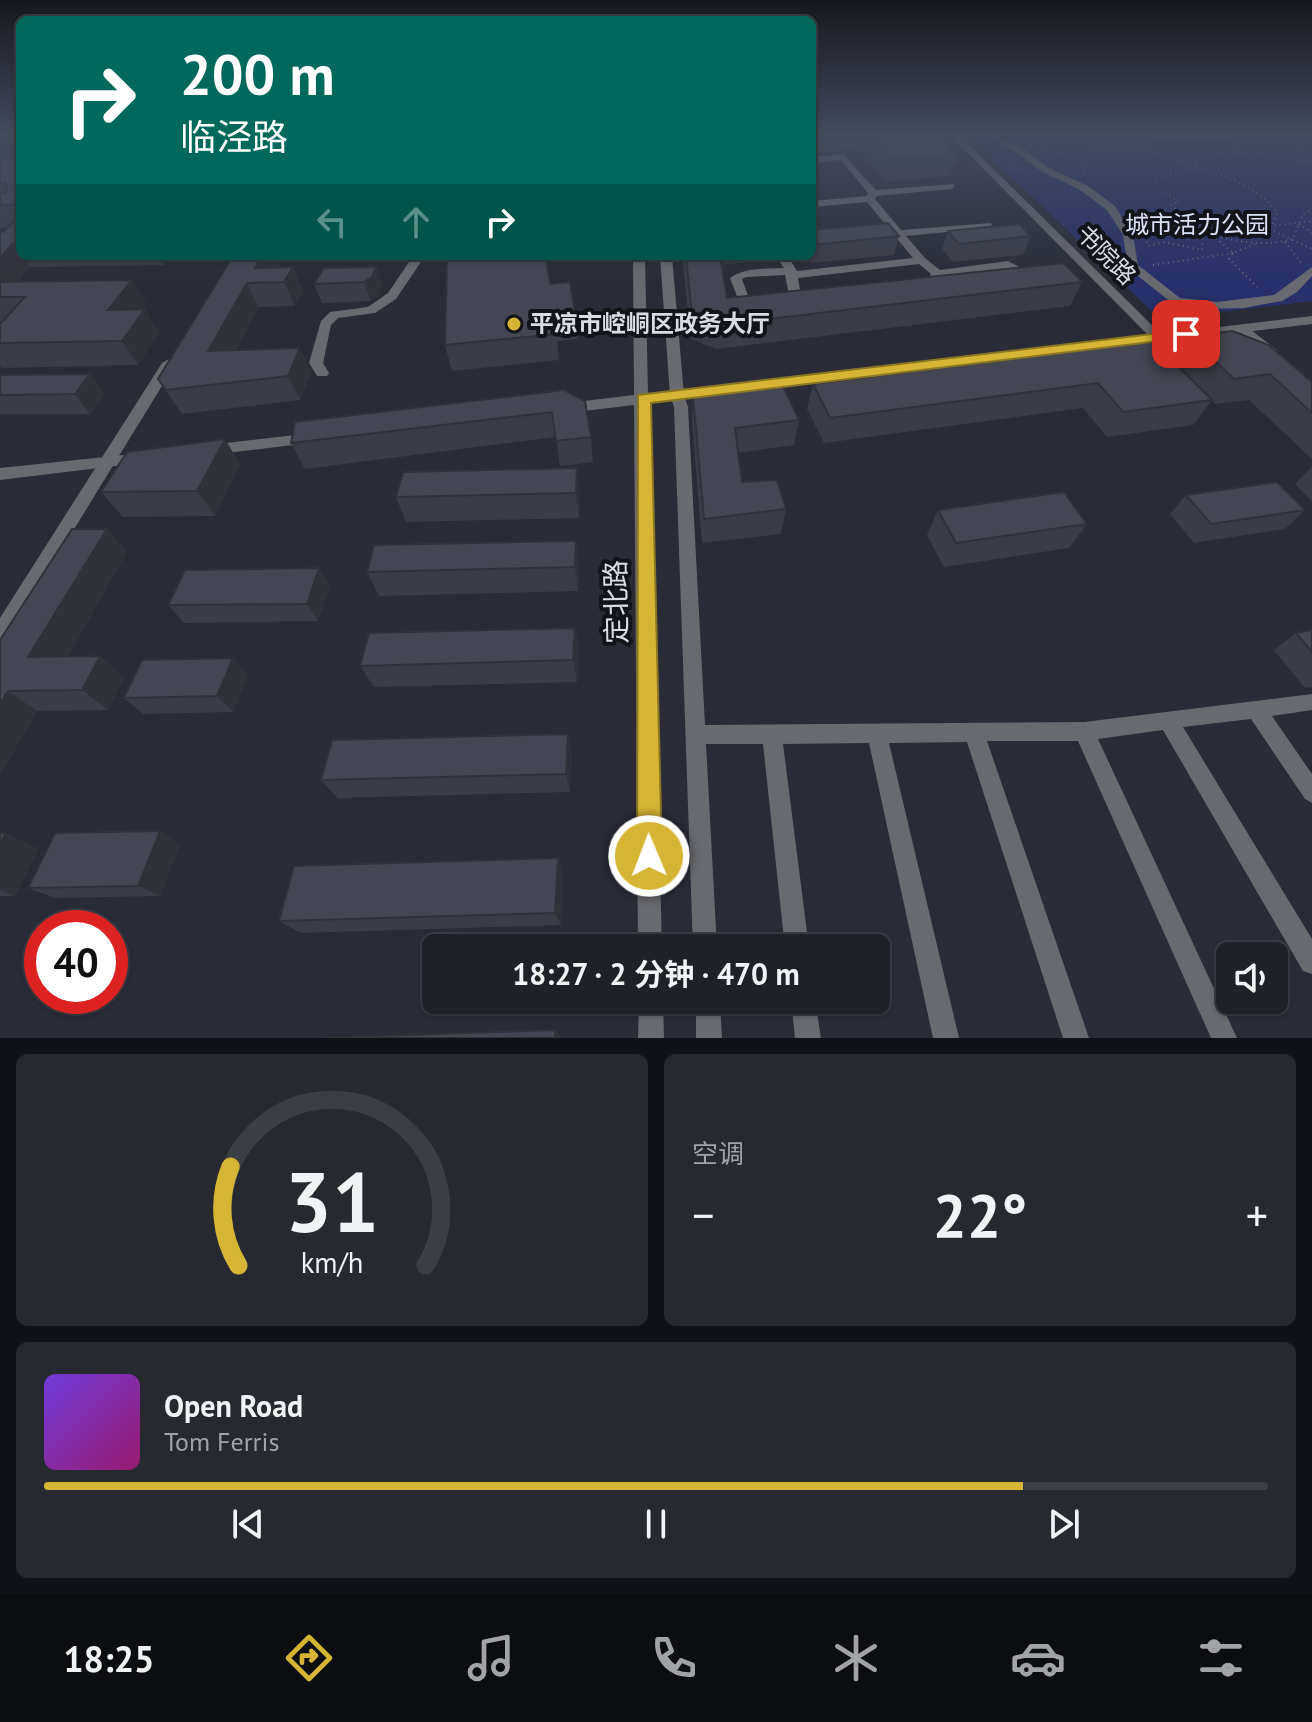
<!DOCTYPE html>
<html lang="zh">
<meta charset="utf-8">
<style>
:root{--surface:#1f2129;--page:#272931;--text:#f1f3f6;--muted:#a1a3a8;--line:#3c3e46;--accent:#d6b534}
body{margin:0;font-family:"PT Sans","Noto Sans SC",sans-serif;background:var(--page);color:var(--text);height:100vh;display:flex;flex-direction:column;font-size:30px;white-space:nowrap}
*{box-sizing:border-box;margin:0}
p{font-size:26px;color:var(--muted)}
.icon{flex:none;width:44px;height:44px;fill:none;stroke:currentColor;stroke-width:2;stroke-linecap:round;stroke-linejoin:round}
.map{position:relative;height:1038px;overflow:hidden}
.side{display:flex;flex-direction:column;gap:16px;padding:16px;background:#111217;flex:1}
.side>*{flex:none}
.guide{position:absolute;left:16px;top:16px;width:800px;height:244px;border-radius:12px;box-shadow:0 2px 6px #0004,0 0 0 2px var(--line);background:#00695c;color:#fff;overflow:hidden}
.controls{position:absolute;left:1216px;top:942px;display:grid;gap:16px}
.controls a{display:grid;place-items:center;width:72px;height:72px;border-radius:12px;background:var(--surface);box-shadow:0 2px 6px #0004,0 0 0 2px var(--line);font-size:40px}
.speed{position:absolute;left:24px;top:910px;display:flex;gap:16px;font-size:40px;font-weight:700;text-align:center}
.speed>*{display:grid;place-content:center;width:104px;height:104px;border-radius:50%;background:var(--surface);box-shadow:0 2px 6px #0004,0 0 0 2px var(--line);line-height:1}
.speed .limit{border:12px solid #d22;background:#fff;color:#111}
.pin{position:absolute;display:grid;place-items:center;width:68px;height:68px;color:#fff;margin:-34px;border-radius:16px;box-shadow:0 4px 12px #0006}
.me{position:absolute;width:88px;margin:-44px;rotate:359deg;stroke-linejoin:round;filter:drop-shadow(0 0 6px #0008)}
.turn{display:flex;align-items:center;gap:28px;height:168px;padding:0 32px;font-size:36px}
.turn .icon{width:104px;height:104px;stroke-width:2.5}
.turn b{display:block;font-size:56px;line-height:68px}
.lanes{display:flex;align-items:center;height:76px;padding:0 32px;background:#0003;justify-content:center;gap:40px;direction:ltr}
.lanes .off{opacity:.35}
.big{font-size:60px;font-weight:700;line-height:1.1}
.side .widget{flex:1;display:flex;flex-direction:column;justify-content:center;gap:12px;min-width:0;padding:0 28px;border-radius:12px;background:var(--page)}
.side .dial{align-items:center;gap:0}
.dial svg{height:208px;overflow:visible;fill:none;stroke:var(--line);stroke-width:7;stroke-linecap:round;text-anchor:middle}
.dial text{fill:var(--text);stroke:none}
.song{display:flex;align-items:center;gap:24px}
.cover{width:96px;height:96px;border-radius:12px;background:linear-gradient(135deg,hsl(260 70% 55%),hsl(320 70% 35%))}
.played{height:8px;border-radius:4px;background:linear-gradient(90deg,var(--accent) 80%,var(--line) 80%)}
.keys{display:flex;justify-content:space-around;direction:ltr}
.heat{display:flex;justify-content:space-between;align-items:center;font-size:44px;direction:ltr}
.side .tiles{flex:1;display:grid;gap:16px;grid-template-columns:1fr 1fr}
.widget:last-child{grid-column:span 2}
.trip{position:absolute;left:422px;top:934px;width:468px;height:80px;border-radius:12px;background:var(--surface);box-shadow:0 2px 6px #0004,0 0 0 2px var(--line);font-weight:700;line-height:80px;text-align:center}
.menu{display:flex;height:128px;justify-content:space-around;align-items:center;background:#0c0d10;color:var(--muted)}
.menu .icon{width:56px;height:56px}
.menu .on{color:var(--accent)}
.menu b{font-size:36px;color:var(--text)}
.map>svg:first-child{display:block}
.green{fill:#27306b}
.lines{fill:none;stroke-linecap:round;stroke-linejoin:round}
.path{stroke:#6d7079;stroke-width:2;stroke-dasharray:1 4;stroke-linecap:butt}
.pedestrian{fill:#686a70;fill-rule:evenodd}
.minor{fill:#686a70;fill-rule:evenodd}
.tertiary{fill:#686a70;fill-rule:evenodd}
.wall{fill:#3a3d47}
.shaded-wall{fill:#30323a}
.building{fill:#444753;stroke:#30323a;stroke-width:2}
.route{fill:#d6b534;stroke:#8b7622;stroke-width:2}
.poi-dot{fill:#d6b534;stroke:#131419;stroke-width:3}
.labels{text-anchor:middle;stroke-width:8;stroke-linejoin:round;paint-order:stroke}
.far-park-label{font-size:24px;fill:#dae0f6;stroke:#131419}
.far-street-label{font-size:24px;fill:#dadce3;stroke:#131419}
.far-poi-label{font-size:24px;font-weight:bold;fill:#dadce3;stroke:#131419;text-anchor:start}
.street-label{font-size:28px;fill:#dadce3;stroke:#131419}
</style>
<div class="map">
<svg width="1312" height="1038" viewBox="0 0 1312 1038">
<rect width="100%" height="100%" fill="#292c37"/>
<path class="green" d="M969,136H1312V301L1160,319Z"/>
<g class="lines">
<path class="path" d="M1025,136L1032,145
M1241,136H1258
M1305,136L1301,148L1312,159
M1138,147L1196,168
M1041,152L1081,156
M1003,166L1023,170
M1086,175L1080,160L1083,153L1138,147L1126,136
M1156,180L1192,169
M1165,193L1179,202L1171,204L1185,219L1206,233
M1135,219L1203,233L1202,250L1164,242L1147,246
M1136,220L1146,233L1147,245
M1273,224L1277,212C1257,186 1227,176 1196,168L1198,160C1234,144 1275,157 1312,163
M1299,224L1312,233
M1265,227L1312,249
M1207,233C1236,242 1264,247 1293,239L1303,214L1312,210
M1210,233L1312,221
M1216,238L1233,253
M1285,242L1302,264
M1255,244L1233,253L1229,259L1257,287
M1153,265L1233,253"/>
<path class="pedestrian" d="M988,136H999L1024,149L1047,167L1088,186L1115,206L1133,235L1138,265L1180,298L1217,302L1274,295L1312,267V276L1297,292L1282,301L1244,308L1204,309L1172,303L1128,268L1123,235L1107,210L1080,190L1041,171L1018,153Z
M1146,136H1232L1228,139H1150Z"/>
<path class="minor" d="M843,154L876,190L954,184V188L951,189L877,196L875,199L901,230L991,223L992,225L987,228L906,236L925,258L940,270L1008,261L1025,270L1027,277L1017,282H1009V278L1015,273L1006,268L962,275L968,282C956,295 938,293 927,280L931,274L919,264L798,278L802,303L786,308L780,304L790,300L785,275L746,277L742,279L750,301L765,306L759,310L741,307L730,278C744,267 766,269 784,268L776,256H788L797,271L913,258L867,202L812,207V201L866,196L868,193L841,160L812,163V157ZM941,277L952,278L955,282L947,284L939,279Z
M413,256H425L396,299L375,313L338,318L331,325L323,363L329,373L327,376H317L309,363L321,321L330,312L368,307L388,293Z
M660,256H672L684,395L688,407L705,725L1084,722L1312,694V710L1272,716L1312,774V803L1305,799L1251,719L1183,727L1312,939V974L1303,971L1163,730L1098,739L1237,1038H1211L1078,741H987L1089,1038H1063L967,742L889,743L959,1038H933L869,743L783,744L809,948H785L763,744H706L717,948H693L674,407L670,395Z
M1243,324L1277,350V356H1267L1239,331L1237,328Z
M169,359L176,363L6,640L0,642V618L162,363Z
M696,1000H720L722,1038H696Z
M791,1000H815L821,1038H795Z"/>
<path class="tertiary" d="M951,136H960L1161,334L1312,316V324L648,403L662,948H638L634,405L567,413L560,408L567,403L634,395L633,256H645L648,394L1148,335Z
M313,433L320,438L318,442L209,455L202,450L209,445Z
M143,453L148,454L150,458L148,462L0,480V468Z
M639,1000H663L664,1038H638Z"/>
</g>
<path class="wall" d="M0,136H20V143L0,144Z
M812,136H938L956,155L950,176L886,182L859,149L812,153Z
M20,157V256H171L164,265L29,267L17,282L146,303L141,309H145L159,333L138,365L2,368L0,366V324L2,321H0V232H3L7,228H0V158Z
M812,230L899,236L894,255L810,263L806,256H812Z
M948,231L1031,236L1023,255L953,262L942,249Z
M233,256H291L289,260H283L279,268L293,267L303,291L295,306L258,307L236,350L300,348L311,373L300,400L182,414L158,379Z
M682,256H760V261L721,265L727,298L1082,282L1070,306L716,349L691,339Z
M376,267L382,285L379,296L371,301L322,303L314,284Z
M550,284L575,313L577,339L557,341L559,360L452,371L445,345Z
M1232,331L1312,382V459L1249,400L1215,404L1212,400L1193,425L1107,437L1083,408L824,443L807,409L813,384Z
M0,375L105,394L90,414H0Z
M564,390L591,437L593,462L560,466L556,437L305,469L291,443Z
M693,396L799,420L794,445L738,453L742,482L786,509L781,534L702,543L692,421Z
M240,464L215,516L123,517L101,492Z
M1312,467V501L1295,484Z
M580,493L579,518L406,522L396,497Z
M1186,495L1305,510L1285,529L1194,543L1170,514Z
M938,510L1087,524L1069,548L944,567L927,535Z
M127,552L68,656L124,677L108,710L37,711L0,775V640Z
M579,565L578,591L379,596L367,572Z
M319,568L330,587L318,621L184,623L168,605Z
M575,628L579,651L577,682L374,687L360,666Z
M1312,630V687L1305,688L1274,650L1296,633Z
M248,675L233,712L143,714L124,698Z
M572,754L570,792L338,798L321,780Z
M0,833L39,849L15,896H0Z
M180,844L160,896L55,898L28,888Z
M563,873L561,925L301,933L279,921Z"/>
<path class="shaded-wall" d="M12,244L29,267L3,297H0V258Z
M159,256H171L164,265Z
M262,256H281L283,260L271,282L255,268Z
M293,267L303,291L295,306L284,282Z
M376,267L382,285L379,296L371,301L364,282Z
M132,280L146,303L124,334L108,310Z
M247,283L258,307L222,375L208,351Z
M145,309L159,333L138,365L122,341Z
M300,348L311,373L300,400L288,376Z
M90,374L105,394L90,414L75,394Z
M225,439L240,464L215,516L197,491Z
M577,468L580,493L579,518L576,493Z
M107,529L127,552L56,678L28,657Z
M576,541L579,565L578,591L575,567Z
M319,568L330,587L318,621L307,604Z
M575,628L579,651L577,682L573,660Z
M100,656L124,677L108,710L82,690Z
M233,658L248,675L233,712L217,696Z
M8,691L37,711L0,775V704Z
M568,734L572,754L570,792L566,774Z
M160,831L180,844L160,896L138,886Z
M6,833L39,849L15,896L0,890V844Z
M558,858L563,873L561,925L555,913Z
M555,1030L562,1037L561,1038H555Z"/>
<path class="building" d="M871,136H938L956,155L892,160Z
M20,157V204L0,205V193H5L8,190L5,183H0V158Z
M20,215V244H12L0,258V232H3Z
M888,223L899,236L813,245L812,242V230Z
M1019,224L1031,236L959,244L948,231Z
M233,256H262L255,268L293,267L284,282L247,283L208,351L300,348L288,376L166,390L158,379Z
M447,256H546L550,284L570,282L575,313L554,315L556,334L445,345Z
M686,256H720L727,298L1064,263L1082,282L718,325L692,315Z
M376,267L372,277L364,282L314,284L324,268Z
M132,280L108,310L145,309L122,341L0,343V324L25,297H0V282Z
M1232,331L1269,345L1312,382V413L1270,374L1234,379L1207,353L1169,357L1212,400L1123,412L1098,383L830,418L813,384Z
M90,374L75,394L0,395V375Z
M782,384L799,420L735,428L742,482L777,480L786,509L704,519L693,396Z
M564,390L585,401L591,437L556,441L552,412L291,443L295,422Z
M225,439L197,491L101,492L127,452Z
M577,468L576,493L396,497L403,472Z
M1277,482L1305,510L1211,524L1186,495Z
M1064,492L1087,524L956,543L938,510Z
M72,529H107L28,657L100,656L82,690L8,691L0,704V640Z
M576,541L575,567L367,572L374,545Z
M319,568L307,604L168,605L185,570Z
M575,628L573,660L360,666L369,633Z
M1312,630V652L1296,633Z
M233,658L217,696L124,698L142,660Z
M568,734L566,774L321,780L332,740Z
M160,831L138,886L28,888L55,833Z
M0,833H6L0,844Z
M558,858L555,913L279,921L294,866Z
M555,1030V1038H324Z"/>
<linearGradient id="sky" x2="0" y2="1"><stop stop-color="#17181e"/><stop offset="0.48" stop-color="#434b5e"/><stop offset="1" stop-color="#434b5e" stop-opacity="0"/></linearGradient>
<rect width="1312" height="281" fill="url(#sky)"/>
<path class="route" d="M1186,330L1191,331V337L651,403L662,856L658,865L649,869L640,865L637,856L638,395Z"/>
<circle class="poi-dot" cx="514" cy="324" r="8"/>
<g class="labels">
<g class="far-park-label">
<text x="1197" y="233">城市活力公园</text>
</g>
<g class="far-street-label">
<text transform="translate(1106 255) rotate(45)" y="8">书院路</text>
</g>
<g class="far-poi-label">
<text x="530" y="332">平凉市崆峒区政务大厅</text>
</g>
<g class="street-label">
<text transform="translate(616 602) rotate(-91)" y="10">定北路</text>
</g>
</g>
</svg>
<div class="controls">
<a><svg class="icon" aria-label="sound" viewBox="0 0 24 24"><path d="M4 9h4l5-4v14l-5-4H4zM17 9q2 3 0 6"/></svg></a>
</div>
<div class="speed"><div class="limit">40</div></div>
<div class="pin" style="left:1186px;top:334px;background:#d93025"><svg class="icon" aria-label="arrive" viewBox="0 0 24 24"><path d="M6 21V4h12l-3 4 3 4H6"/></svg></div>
<svg class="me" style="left:649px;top:856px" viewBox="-20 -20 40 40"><circle r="17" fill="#d6b534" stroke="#fff" stroke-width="3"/><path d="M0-11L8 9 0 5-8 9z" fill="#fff"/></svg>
<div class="trip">18:27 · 2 分钟 · 470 m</div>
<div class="guide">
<div class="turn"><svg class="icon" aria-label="right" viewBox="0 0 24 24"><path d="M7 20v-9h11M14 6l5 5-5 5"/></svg><div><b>200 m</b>临泾路</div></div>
<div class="lanes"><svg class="icon off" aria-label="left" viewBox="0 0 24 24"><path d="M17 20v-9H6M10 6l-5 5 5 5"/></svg><svg class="icon off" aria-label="ahead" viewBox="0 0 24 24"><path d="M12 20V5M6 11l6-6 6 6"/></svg><svg class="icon" aria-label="right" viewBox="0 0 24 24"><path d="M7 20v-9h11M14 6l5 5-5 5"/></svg></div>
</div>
</div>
<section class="side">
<div class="tiles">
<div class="widget dial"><svg viewBox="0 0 100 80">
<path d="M14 69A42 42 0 1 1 86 69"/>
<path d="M14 69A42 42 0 0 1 11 31" stroke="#d6b534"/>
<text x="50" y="56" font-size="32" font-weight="700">31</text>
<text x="50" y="72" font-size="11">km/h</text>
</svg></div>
<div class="widget"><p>空调</p>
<div class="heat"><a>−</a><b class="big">22°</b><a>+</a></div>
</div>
<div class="widget">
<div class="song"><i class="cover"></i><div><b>Open Road</b><p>Tom Ferris</p></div></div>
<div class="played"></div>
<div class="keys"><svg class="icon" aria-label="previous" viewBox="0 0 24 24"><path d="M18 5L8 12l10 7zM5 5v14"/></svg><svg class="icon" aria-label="pause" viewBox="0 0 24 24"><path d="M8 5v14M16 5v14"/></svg><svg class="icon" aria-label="next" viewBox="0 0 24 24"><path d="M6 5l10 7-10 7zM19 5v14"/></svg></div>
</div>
</div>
</section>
<nav class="menu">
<b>18:25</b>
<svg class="icon on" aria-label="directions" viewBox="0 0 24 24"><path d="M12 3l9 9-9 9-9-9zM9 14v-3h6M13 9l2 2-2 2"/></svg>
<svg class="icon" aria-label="music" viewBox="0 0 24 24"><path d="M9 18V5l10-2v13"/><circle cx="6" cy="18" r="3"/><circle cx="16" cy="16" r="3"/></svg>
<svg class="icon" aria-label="phone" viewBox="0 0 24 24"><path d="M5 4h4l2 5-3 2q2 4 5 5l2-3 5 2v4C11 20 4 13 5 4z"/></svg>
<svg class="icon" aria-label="climate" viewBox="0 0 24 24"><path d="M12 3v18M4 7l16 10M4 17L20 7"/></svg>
<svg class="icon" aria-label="car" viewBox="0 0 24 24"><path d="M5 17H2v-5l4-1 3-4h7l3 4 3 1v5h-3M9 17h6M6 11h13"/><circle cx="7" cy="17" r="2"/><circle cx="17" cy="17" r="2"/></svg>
<svg class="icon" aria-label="filters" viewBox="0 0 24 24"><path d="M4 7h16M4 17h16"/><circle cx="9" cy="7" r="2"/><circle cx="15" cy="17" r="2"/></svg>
</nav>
